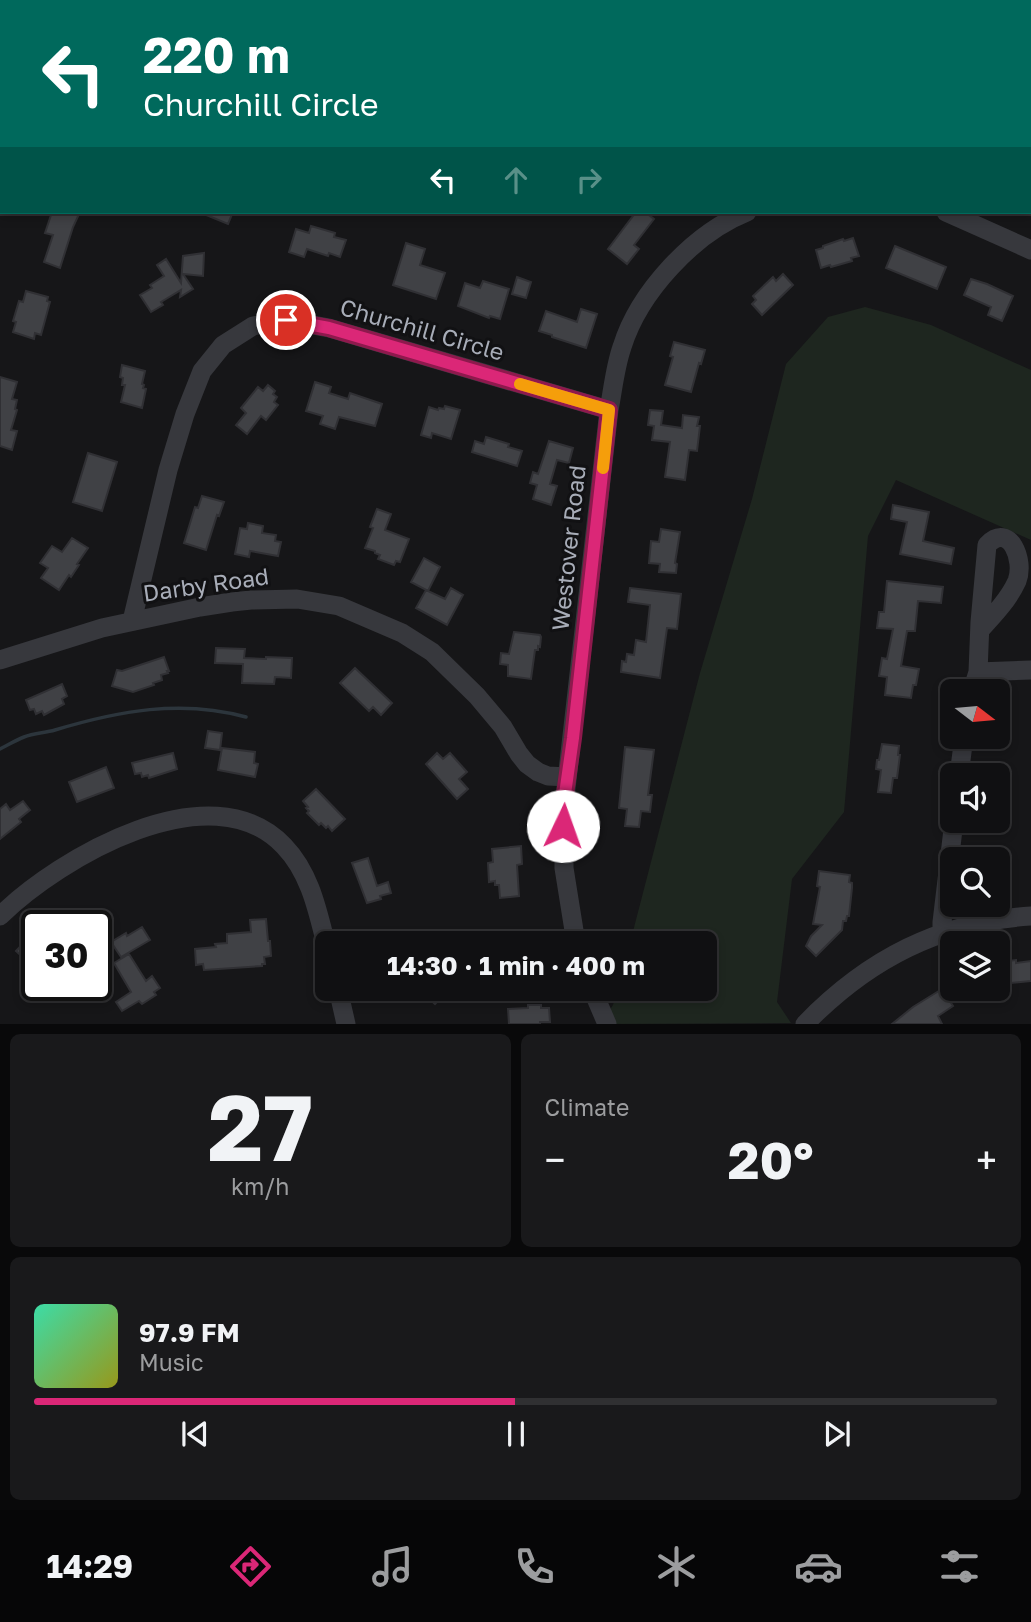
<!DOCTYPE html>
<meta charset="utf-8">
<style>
:root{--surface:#101012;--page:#19191b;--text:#f1f3f6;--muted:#9c9d9f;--line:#303032;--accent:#db2777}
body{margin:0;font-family:"Golos Text",sans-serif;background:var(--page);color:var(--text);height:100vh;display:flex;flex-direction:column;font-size:26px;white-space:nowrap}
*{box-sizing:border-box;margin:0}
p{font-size:23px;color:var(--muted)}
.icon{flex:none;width:38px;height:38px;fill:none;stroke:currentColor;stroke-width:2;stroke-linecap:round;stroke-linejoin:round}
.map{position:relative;height:1024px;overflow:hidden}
.side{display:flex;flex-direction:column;gap:10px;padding:10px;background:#09090a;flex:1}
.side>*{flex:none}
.guide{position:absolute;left:0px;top:0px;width:1032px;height:214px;box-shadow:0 4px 10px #0003,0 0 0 2px var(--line);background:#00695c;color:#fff;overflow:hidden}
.needle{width:46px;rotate:106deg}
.tools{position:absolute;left:940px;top:679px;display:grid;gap:14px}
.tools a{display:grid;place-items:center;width:70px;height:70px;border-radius:10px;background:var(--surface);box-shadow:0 4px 10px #0003,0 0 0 2px var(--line);font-size:35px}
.speed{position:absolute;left:21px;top:910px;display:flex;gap:14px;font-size:35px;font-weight:700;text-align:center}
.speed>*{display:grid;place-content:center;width:91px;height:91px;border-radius:50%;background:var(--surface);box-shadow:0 4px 10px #0003,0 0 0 2px var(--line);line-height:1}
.speed .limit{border:4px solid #111;border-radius:10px;background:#fff;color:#111}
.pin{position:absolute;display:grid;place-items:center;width:60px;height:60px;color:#fff;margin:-30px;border:4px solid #fff;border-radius:50%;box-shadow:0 2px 7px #0007}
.me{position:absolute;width:77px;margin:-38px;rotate:3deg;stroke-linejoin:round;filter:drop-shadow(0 0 5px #0008)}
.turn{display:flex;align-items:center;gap:24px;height:147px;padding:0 28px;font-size:32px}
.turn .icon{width:91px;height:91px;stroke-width:2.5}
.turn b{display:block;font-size:49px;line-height:60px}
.lanes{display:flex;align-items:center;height:66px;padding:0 28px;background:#0003;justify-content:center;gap:35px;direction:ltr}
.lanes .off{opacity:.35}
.big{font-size:52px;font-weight:700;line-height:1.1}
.side .tile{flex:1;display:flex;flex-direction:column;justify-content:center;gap:10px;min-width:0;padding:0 24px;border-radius:10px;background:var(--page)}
.side .dial{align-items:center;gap:0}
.dial b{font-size:91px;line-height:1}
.song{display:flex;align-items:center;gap:21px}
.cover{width:84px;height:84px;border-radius:10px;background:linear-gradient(135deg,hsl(160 70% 55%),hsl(60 70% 35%))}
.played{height:7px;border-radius:4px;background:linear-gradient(90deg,var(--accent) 50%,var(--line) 50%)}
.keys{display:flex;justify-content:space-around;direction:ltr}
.heat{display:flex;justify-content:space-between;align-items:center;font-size:38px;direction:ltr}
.side .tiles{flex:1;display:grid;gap:10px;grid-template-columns:1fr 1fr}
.tile:last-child{grid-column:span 2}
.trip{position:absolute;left:315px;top:931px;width:402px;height:70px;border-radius:10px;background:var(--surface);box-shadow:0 4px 10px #0003,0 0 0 2px var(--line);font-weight:700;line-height:70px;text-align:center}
.tabs{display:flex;height:112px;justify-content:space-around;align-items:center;background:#060607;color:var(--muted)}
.tabs .icon{width:49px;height:49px}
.tabs .active{color:var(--accent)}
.tabs b{font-size:32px;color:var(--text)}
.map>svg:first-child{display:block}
.green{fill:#1e261f}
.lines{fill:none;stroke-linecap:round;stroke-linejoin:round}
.stream{stroke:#2c353c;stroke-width:3.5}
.building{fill:#404145;stroke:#303034;stroke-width:2}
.minor{stroke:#37383d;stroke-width:19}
.route-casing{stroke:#8e194d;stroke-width:18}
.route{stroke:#db2777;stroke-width:12}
.slow{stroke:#f59e0b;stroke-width:12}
.labels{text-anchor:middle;stroke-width:6;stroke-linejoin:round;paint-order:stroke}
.street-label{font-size:23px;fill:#a8adb8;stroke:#111113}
</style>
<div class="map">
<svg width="1031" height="1024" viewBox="0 0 1031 1024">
<rect width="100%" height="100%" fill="#161618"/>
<path class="green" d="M865,307L931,325L1031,370V540L896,480L868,536L844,812L792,879L777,1002L791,1023L601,1024L613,1005L618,989H705V943H630L700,673L752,499L786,364L828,317Z"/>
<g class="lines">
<path class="stream" d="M0,749C8,745 16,740 24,737C34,733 45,733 55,730C118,711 181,699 246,717"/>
</g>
<path class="building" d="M52,212H80L73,227L60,268L44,262L53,235L45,233Z
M199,212H233L228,224Z
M636,212H645L654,219L634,245L639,249L627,264L608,249Z
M311,226L335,233L334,237L346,240L340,257L329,253L328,256L307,249L304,257L289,252L296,229L309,233Z
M853,238L859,256L851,258L852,261L831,267L830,265L821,268L816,250L823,248V246L843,239L844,241Z
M406,243L425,249L420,265L445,273L436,299L393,285Z
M895,246L946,267L937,289L886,268Z
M204,253L203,276L183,274L193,289L180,297L181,290L161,302L163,305L151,312L140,295L152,288L150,285L164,276L157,265L166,259L181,283L183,256Z
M783,274L793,285L762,315L752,304L756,300L753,296L773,277L776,281Z
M517,277L531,282L526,298L512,294Z
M971,279L987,284L1013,296L1002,321L988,315L991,307L964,295Z
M483,281L509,289L500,319L490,316L489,318L458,306L465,283L480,288Z
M26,291L48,297L47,301L50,302L41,335L35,333L34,339L13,332L16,322L13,321L19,301L23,302Z
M581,309L597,314L586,348L552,337V335L539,331L546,311L577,322Z
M674,342L705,350L701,364L699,363L691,392L665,385L673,357L670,356Z
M122,365L145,371L142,384L144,385L143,388L146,389L142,408L121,402L125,385H122L123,378L120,377Z
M0,377L17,382L12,399L17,400L15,409L17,410L11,430L17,431L12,450L0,446Z
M315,382L331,387L329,393L348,399L350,393L382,404L375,426L339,417L335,429L320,424L323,416L306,411Z
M268,385L275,391L273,394L277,397L274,402L278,405L266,420L261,416L247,434L236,425L246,413L241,408L258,387L263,391Z
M445,406L460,410L451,439L432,433L431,438L421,435L429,407L438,410L439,408L444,409Z
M650,410L663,411L661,425L682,428L683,415L699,417L697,426H700L697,451L689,450L685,480L665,477L670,442L652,440L654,426L648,425Z
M486,437L509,444L508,447L522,451L517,466L472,452L475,441L484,444Z
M549,441L573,448L569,463L557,460L550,484L557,486L551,505L533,499L537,485L530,483L533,472L538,474Z
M88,453L117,462L102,511L73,502Z
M202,496L224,502L219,516L217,515L206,550L184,543L195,507L198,508Z
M893,505L929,512L923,541L954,548L951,564L900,554L907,522L891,519Z
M377,509L391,514L385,530L409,539L400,562L396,561L394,565L378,559L380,555L375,553V551L365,548L373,528L370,527Z
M248,523L263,526L262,533L276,535L275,541L281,542L278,556L250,551L249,557L235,554L240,528L247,529Z
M661,529L680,532L675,563L677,564L676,573L659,572L660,564L649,563L651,541L659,542Z
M72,538L88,548L77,564L79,565L71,577L69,575L59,590L41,578L48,568L40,563L52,546L62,552Z
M424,558L440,567L428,591L411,582Z
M887,581L943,587L941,603L918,601L915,631H907L901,666L919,669L916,685H913L911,698L885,695L887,677L879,676L882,658L887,659L893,629L877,628L879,612H884Z
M451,588L463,595L447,625L416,608L426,590L445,599Z
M630,588L681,594L677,629L667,628L660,678L621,672L622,661L626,662L627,654L634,655L636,640L646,642L650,605L628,602Z
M514,632L540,635L541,637L540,647L538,646V650H535L531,679L508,676V665L500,664L501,653L509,654Z
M216,648L245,649L244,658L266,659V657L292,658L291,678L275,677L274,684L242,683L243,664L215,663Z
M164,657L169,671H167L168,673L161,675L162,680L153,683L154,685L133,692L112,686L117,670L122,671Z
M355,668L392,703L381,715L373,707L369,711L340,683Z
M62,684L67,696L62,699L64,704L44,715L42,711L36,714L34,709L30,710L26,700Z
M208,731L222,733L220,750L205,748Z
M882,744L899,746L898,755H900L897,778H893L891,793L878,792L881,770L876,769L877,760H879Z
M625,747L654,750L648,795H652L650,812L641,811L639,827L625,826L627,809L619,808Z
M222,748L255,752L254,763L258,764L255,777L218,770Z
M173,753L177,769L149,778L148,775L142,777L141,773L135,774L132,763Z
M437,753L443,759L450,753L467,772L459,779L468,789L457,799L426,764Z
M106,767L114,788L77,802L69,782Z
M316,789L345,819L332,831L328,826L326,828L321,823L319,825L307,813L309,811L306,808L308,807L303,801Z
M23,801L30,810L19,819L21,822L0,839V809L6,804L10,810Z
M521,846L522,864L517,865L519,896L500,898L499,885H495V881L489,882L488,863L493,862L492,849Z
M368,858L377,886L388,882L391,893L380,896L381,899L367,903L352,863Z
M819,871L850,875L849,882L852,883V888L849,916H847L846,921H843L842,930L816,956L806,946L811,936L822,925L813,924L820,887L817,886Z
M266,919L268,941H270L271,956L264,957L265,964H262V966L204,970L203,964L196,965L195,949L216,947L215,944L227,943V934L251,932L250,920Z
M142,927L150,940L121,957L111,942L126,933L127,936Z
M37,929V953L28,962L16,951Z
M129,954L146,981L152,976L160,988L154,992L156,995L142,1004L139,1001L122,1011L116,1002L131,992L114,963Z
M1016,960V963L1031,961V981L1001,984L999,962Z
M419,989H449L435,1004Z
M942,989L953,1006L938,1016L942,1024H892L913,1007Z
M528,1005H541V1008H549L550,1022H540V1024H509L508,1009L528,1008Z"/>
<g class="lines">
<path class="minor" d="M998,0L1000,2
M0,167L2,162
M946,212L1031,250
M132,621L168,470L185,414L202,371L223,345L253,326L286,320L329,328L609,410
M0,660L102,628L200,607L232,602L251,600L297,599L339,606L402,633L432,652L477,696L503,727L519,754L527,764L538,772L548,776L567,777
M978,672L1031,670
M972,691L978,672L980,622L987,545C1010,521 1025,561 1017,581C1009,599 993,616 980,630
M959,775L964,737
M0,916C59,858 211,769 284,846C311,874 318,913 327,948
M942,933V922L954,821
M576,943L564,868V806L609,410C613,389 615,367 622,347C639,292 694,233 747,212
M338,989L346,1024
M592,989L607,1024
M805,1024C868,959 940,922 1031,916"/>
</g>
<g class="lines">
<defs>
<path id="route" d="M286,320L329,328L609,410L573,738L565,794L563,826"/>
</defs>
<use href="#route" class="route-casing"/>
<use href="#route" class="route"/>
<path class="slow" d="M520,384L609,410L603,468"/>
</g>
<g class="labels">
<g class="street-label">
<text transform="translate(422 330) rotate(16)" y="8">Churchill Circle</text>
<text transform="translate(569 548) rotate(-84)" y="8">Westover Road</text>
<text transform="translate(206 585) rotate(-8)" y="8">Darby Road</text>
</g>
</g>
</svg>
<div class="tools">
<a><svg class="needle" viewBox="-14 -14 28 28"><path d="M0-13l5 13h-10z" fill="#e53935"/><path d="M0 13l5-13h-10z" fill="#9c9d9f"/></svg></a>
<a><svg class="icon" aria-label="sound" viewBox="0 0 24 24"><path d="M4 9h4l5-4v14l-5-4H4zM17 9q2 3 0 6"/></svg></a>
<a><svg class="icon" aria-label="search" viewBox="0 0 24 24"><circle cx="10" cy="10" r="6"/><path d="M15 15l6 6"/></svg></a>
<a><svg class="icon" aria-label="layers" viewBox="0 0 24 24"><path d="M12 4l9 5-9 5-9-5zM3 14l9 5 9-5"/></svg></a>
</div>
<div class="speed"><div class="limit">30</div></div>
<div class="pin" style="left:286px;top:320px;background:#d93025"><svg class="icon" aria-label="arrive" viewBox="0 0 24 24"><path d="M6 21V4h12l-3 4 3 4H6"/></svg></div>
<svg class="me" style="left:563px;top:826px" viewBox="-20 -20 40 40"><circle r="19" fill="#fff"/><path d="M0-13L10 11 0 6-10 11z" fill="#db2777"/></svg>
<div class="trip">14:30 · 1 min · 400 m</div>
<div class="guide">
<div class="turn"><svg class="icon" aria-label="left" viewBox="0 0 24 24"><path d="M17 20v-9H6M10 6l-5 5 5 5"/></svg><div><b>220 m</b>Churchill Circle</div></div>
<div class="lanes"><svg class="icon" aria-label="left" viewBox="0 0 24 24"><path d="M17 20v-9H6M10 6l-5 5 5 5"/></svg><svg class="icon off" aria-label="ahead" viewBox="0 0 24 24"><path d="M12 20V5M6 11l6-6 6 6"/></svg><svg class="icon off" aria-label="right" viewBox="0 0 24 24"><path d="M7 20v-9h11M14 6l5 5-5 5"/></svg></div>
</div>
</div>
<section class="side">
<div class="tiles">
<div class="tile dial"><b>27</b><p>km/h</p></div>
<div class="tile"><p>Climate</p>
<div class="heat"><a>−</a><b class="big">20°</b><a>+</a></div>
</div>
<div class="tile">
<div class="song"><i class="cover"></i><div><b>97.9 FM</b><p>Music</p></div></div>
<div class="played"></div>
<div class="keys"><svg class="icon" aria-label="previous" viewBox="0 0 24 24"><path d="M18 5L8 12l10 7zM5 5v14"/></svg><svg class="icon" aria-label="pause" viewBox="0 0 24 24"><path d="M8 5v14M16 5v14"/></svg><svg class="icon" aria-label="next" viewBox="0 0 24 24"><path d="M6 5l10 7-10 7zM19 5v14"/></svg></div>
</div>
</div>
</section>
<nav class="tabs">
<b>14:29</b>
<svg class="icon active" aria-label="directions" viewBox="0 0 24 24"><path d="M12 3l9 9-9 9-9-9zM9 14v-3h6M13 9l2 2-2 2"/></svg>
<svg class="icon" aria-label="music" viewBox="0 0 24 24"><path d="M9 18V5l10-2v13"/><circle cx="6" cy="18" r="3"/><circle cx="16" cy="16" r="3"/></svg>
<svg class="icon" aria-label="phone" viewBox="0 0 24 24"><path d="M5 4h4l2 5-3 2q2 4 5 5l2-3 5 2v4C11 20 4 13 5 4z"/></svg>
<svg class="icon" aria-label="climate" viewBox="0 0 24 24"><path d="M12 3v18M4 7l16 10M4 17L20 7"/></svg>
<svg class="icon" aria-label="car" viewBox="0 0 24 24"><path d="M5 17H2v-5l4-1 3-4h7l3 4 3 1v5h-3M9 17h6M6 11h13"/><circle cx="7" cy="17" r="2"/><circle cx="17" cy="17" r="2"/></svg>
<svg class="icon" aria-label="filters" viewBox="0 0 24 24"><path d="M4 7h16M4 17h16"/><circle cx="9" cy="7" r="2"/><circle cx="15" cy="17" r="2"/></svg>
</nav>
